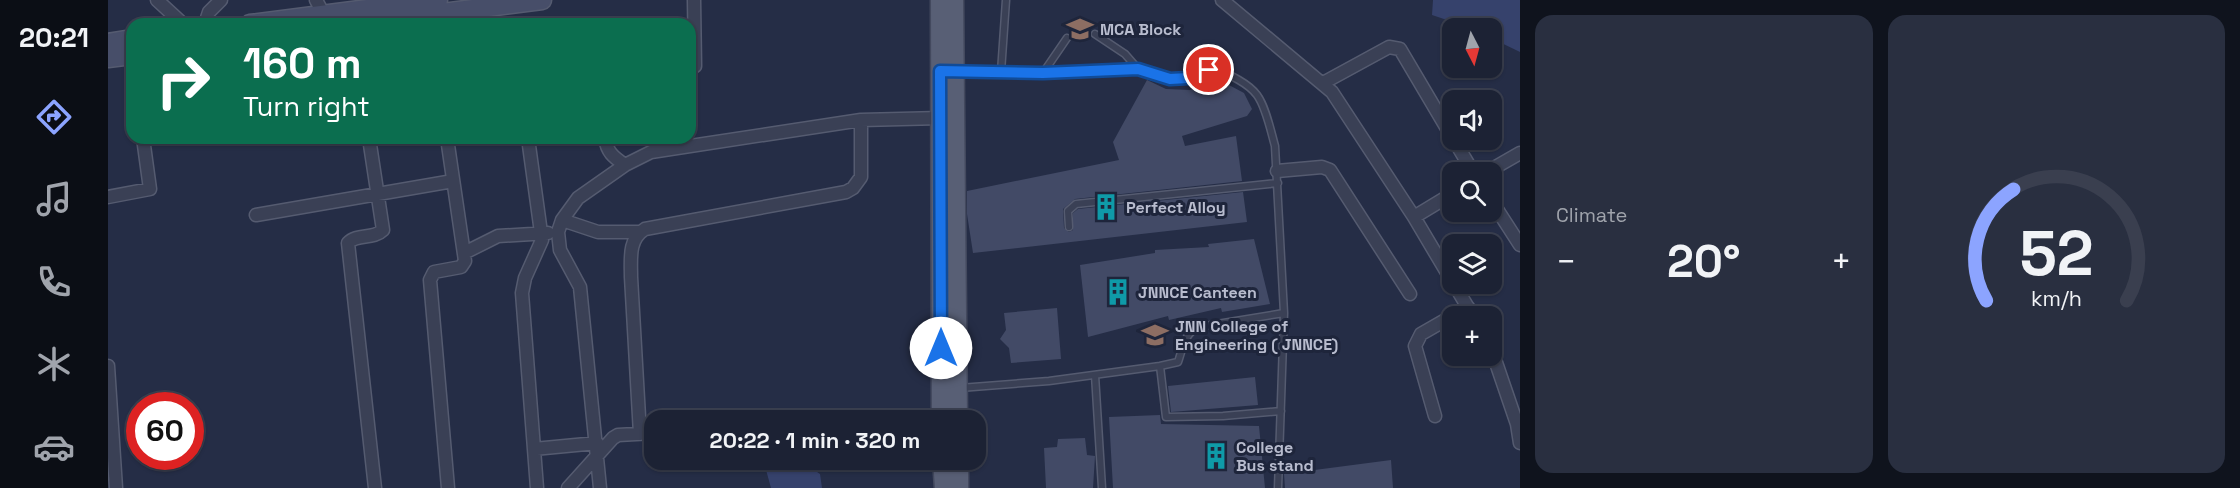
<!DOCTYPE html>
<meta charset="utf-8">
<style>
:root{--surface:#1c2234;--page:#292f40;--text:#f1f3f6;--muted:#a0a4ac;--line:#3a3f4f;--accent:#8ca4ff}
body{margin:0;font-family:"Space Grotesk",sans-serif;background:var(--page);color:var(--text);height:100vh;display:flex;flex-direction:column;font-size:22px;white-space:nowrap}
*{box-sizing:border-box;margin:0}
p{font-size:20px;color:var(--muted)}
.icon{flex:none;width:33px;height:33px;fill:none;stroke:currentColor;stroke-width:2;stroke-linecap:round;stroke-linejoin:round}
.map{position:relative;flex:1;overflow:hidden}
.details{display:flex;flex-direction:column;gap:15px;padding:15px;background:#0f131d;width:720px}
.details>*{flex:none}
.hud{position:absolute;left:18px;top:18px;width:570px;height:126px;border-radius:18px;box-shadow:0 2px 4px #0004,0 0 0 2px var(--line);background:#0b6e4f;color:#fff;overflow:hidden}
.needle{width:39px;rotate:174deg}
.buttons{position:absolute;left:1334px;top:18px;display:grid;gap:12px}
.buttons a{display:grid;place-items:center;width:60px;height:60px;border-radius:12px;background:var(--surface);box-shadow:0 2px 4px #0004,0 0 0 2px var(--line);font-size:30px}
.speed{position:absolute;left:18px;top:392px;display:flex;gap:12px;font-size:30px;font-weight:700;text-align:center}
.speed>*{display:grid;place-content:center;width:78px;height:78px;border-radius:50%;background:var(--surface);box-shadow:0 2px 4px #0004,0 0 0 2px var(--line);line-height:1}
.speed .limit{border:9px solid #d22;background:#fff;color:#111}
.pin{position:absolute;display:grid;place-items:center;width:51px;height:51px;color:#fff;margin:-26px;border:3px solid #fff;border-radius:50%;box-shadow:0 2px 6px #0007}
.me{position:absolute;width:66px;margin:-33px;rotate:0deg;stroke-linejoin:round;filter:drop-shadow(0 0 4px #0008)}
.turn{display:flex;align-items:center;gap:21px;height:126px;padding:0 18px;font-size:27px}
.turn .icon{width:78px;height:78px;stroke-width:2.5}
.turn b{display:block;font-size:42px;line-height:51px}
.big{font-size:45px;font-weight:700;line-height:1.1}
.details .tile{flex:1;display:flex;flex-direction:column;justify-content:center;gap:9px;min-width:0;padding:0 21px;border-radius:18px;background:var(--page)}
.details .dial{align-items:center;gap:0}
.dial svg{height:156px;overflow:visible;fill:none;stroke:var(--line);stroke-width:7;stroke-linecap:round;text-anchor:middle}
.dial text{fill:var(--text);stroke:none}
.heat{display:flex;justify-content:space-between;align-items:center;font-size:33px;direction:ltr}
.details .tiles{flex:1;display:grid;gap:15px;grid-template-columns:repeat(2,1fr)}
.trip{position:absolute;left:536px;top:410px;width:342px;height:60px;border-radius:18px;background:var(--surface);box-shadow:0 2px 4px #0004,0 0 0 2px var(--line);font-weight:700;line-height:60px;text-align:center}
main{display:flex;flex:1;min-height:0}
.dock{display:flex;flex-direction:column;width:108px;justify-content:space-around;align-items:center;background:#0b0e15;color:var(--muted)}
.dock .icon{width:42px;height:42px}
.dock .active{color:var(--accent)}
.dock b{font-size:27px;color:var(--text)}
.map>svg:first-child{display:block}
.water{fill:#36426c}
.building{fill:#424a66}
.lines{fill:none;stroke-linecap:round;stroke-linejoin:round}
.lane-casing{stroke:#555b70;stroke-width:9}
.street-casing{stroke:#555b70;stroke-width:15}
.secondary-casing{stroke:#555b70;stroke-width:21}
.primary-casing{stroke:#43495e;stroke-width:21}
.lane{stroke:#3a4055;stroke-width:6}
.street{stroke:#3a4055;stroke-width:12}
.secondary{stroke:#474e69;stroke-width:18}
.primary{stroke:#585f75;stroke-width:18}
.route-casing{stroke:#114b97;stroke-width:15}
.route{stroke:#1a73e8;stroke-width:10}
.labels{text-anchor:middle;stroke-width:6;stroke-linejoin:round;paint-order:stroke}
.poi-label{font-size:16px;font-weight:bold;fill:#b8bcce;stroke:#1e253b;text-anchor:start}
</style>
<main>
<nav class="dock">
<b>20:21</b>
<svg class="icon active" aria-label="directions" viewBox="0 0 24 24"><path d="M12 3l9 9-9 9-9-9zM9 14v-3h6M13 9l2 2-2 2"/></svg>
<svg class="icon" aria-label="music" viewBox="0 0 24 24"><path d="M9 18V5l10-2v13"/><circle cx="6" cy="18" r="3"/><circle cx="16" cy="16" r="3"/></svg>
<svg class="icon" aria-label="phone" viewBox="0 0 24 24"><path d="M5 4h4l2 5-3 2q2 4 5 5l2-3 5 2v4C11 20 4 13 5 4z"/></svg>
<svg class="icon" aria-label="climate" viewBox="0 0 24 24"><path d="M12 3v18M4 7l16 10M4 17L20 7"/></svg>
<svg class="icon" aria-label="car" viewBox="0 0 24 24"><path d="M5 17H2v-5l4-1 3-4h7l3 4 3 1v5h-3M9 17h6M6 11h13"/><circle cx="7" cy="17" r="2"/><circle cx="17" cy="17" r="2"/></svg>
</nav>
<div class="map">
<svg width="1412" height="488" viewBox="0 0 1412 488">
<rect width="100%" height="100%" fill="#252d46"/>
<path class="water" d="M1325,0H1412V52L1383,38V28H1363L1324,15Z
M655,459H690L712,474L714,488H663Z"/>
<path class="building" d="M1104,76L1136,93L1144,109L1139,116L1074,136L1077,146L1128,136L1134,181L967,199L955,209L956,228L961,232L965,230V213L970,209L1135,192L1139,222L865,253L859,214V191L1011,160L1005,142L1039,80L1058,89L1082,90Z
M1146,239L1162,304L1114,312L1113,308L1061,320L1060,316L980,337L972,265L1047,253V250L1101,247L1100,244Z
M949,308L953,359L903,363L901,348L892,339L898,330L896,313Z
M1147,377L1150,405L1063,412L1060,386Z
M1052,415L1053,424L1151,426L1157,488H1005L1001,417Z
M977,438L979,455L987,456L985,488H938L936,448L949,447L950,439Z
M1283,460L1285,488H1177L1176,474Z"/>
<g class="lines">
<defs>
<path id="lane" d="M987,34L1017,54L1030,69
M848,71L935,73L1030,69L1063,79L1080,78L1108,69C1122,75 1140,83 1149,95C1158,107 1163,132 1167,146L1176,313
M893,72L898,0
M935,73L959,38
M961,227L960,211L968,204L1170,183
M1052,366L1058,417L1115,416L1173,411
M987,375L994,488
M852,388L941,381L1052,366L1070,362C1075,348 1076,333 1091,327L1176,313L1170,488"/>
<path id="street" d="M49,0L75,24
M208,0L216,15
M1114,0L1224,92L1306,217L1344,281
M97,24L101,12L113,0
M582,69L587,66L586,0
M1215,83L1281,47L1292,49L1344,137
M261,138L275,230C265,240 249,233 240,243L267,488
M339,138L357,261L353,267L326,272L322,280L340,488
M420,138L434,240L417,278L414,293L429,488
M497,138C499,152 505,157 517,165
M1346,140L1365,172
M1169,171L1214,167L1222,170L1302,294
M1379,172L1412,153
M0,197L42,189L35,138
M1383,200L1412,245
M148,215L345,181
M1306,217L1344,194
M454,220L490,232H532
M356,253L390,236L440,233
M1346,284L1365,316
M1383,348L1409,424L1412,443
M0,366L8,488
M1327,416L1307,346L1313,334L1360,307
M786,420L833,417
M532,434L523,277C523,259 520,239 537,229L738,192L745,188L753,177V120
M426,449L489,443
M460,488L505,438L510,435L546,433
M492,488L472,287L452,250L450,232L454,220L470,198L517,165L543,152L753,120L833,118"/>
<path id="secondary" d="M142,24L330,0
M250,24L434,0
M0,43L24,39
M0,58L24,55"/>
<path id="primary" d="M832,0L833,420
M846,0L850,420
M834,459L836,488
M851,459V488"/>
</defs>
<use href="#lane" class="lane-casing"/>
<use href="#street" class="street-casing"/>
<use href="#secondary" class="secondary-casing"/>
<use href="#primary" class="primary-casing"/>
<use href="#lane" class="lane"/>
<use href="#street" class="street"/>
<use href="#secondary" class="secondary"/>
<use href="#primary" class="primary"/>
</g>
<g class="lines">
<defs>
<path id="route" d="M833,348L832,71L935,73L1030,69L1062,79L1080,78L1101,70"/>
</defs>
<use href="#route" class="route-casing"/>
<use href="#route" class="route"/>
</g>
<defs>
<symbol id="university-bare" viewBox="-9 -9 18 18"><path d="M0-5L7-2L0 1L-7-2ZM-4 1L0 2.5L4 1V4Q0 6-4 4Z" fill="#8d6e63" stroke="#1e253b" stroke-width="2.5" paint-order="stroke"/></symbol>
<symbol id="building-bare" viewBox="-9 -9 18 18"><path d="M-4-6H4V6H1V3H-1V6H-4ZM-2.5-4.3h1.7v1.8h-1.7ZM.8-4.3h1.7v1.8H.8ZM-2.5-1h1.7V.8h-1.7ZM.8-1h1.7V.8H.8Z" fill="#0f9aa8" stroke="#1e253b" stroke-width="2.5" paint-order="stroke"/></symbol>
</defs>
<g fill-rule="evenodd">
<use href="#university-bare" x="953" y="10" width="38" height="38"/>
<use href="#building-bare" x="979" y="188" width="38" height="38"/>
<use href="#building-bare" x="991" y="273" width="38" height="38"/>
<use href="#university-bare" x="1028" y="316" width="38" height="38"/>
<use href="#building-bare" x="1089" y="437" width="38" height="38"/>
</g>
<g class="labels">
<g class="poi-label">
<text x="992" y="35">MCA Block</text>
<text x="1018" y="213">Perfect Alloy</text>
<text x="1030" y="298">JNNCE Canteen</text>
<text x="1067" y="332">JNN College of<tspan x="1067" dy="18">Engineering ( JNNCE)</tspan></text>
<text x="1128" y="453">College<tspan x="1128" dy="18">Bus stand</tspan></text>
</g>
</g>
</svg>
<div class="buttons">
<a><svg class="needle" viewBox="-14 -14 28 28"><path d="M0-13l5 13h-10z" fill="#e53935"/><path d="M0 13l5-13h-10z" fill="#a0a4ac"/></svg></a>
<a><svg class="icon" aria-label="sound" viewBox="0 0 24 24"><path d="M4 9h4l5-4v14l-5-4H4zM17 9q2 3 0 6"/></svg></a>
<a><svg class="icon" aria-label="search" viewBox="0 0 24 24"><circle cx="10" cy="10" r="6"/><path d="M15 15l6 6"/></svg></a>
<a><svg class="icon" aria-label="layers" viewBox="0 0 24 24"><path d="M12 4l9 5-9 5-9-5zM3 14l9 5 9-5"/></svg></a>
<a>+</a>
</div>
<div class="speed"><div class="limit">60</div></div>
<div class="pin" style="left:1101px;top:70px;background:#d93025"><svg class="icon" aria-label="arrive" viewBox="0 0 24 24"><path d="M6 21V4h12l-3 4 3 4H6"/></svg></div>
<svg class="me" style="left:833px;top:348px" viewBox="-20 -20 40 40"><circle r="19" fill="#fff"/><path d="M0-13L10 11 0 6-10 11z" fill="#1a73e8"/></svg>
<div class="trip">20:22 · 1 min · 320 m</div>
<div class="hud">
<div class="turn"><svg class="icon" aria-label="right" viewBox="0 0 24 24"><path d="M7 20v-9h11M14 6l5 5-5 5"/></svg><div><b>160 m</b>Turn right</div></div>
</div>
</div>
<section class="details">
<div class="tiles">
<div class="tile"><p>Climate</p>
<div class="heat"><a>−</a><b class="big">20°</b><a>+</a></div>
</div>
<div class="tile dial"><svg viewBox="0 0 100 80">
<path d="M14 69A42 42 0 1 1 86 69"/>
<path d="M14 69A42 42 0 0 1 28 12" stroke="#8ca4ff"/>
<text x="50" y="56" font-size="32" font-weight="700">52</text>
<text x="50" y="72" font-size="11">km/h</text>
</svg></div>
</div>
</section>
</main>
